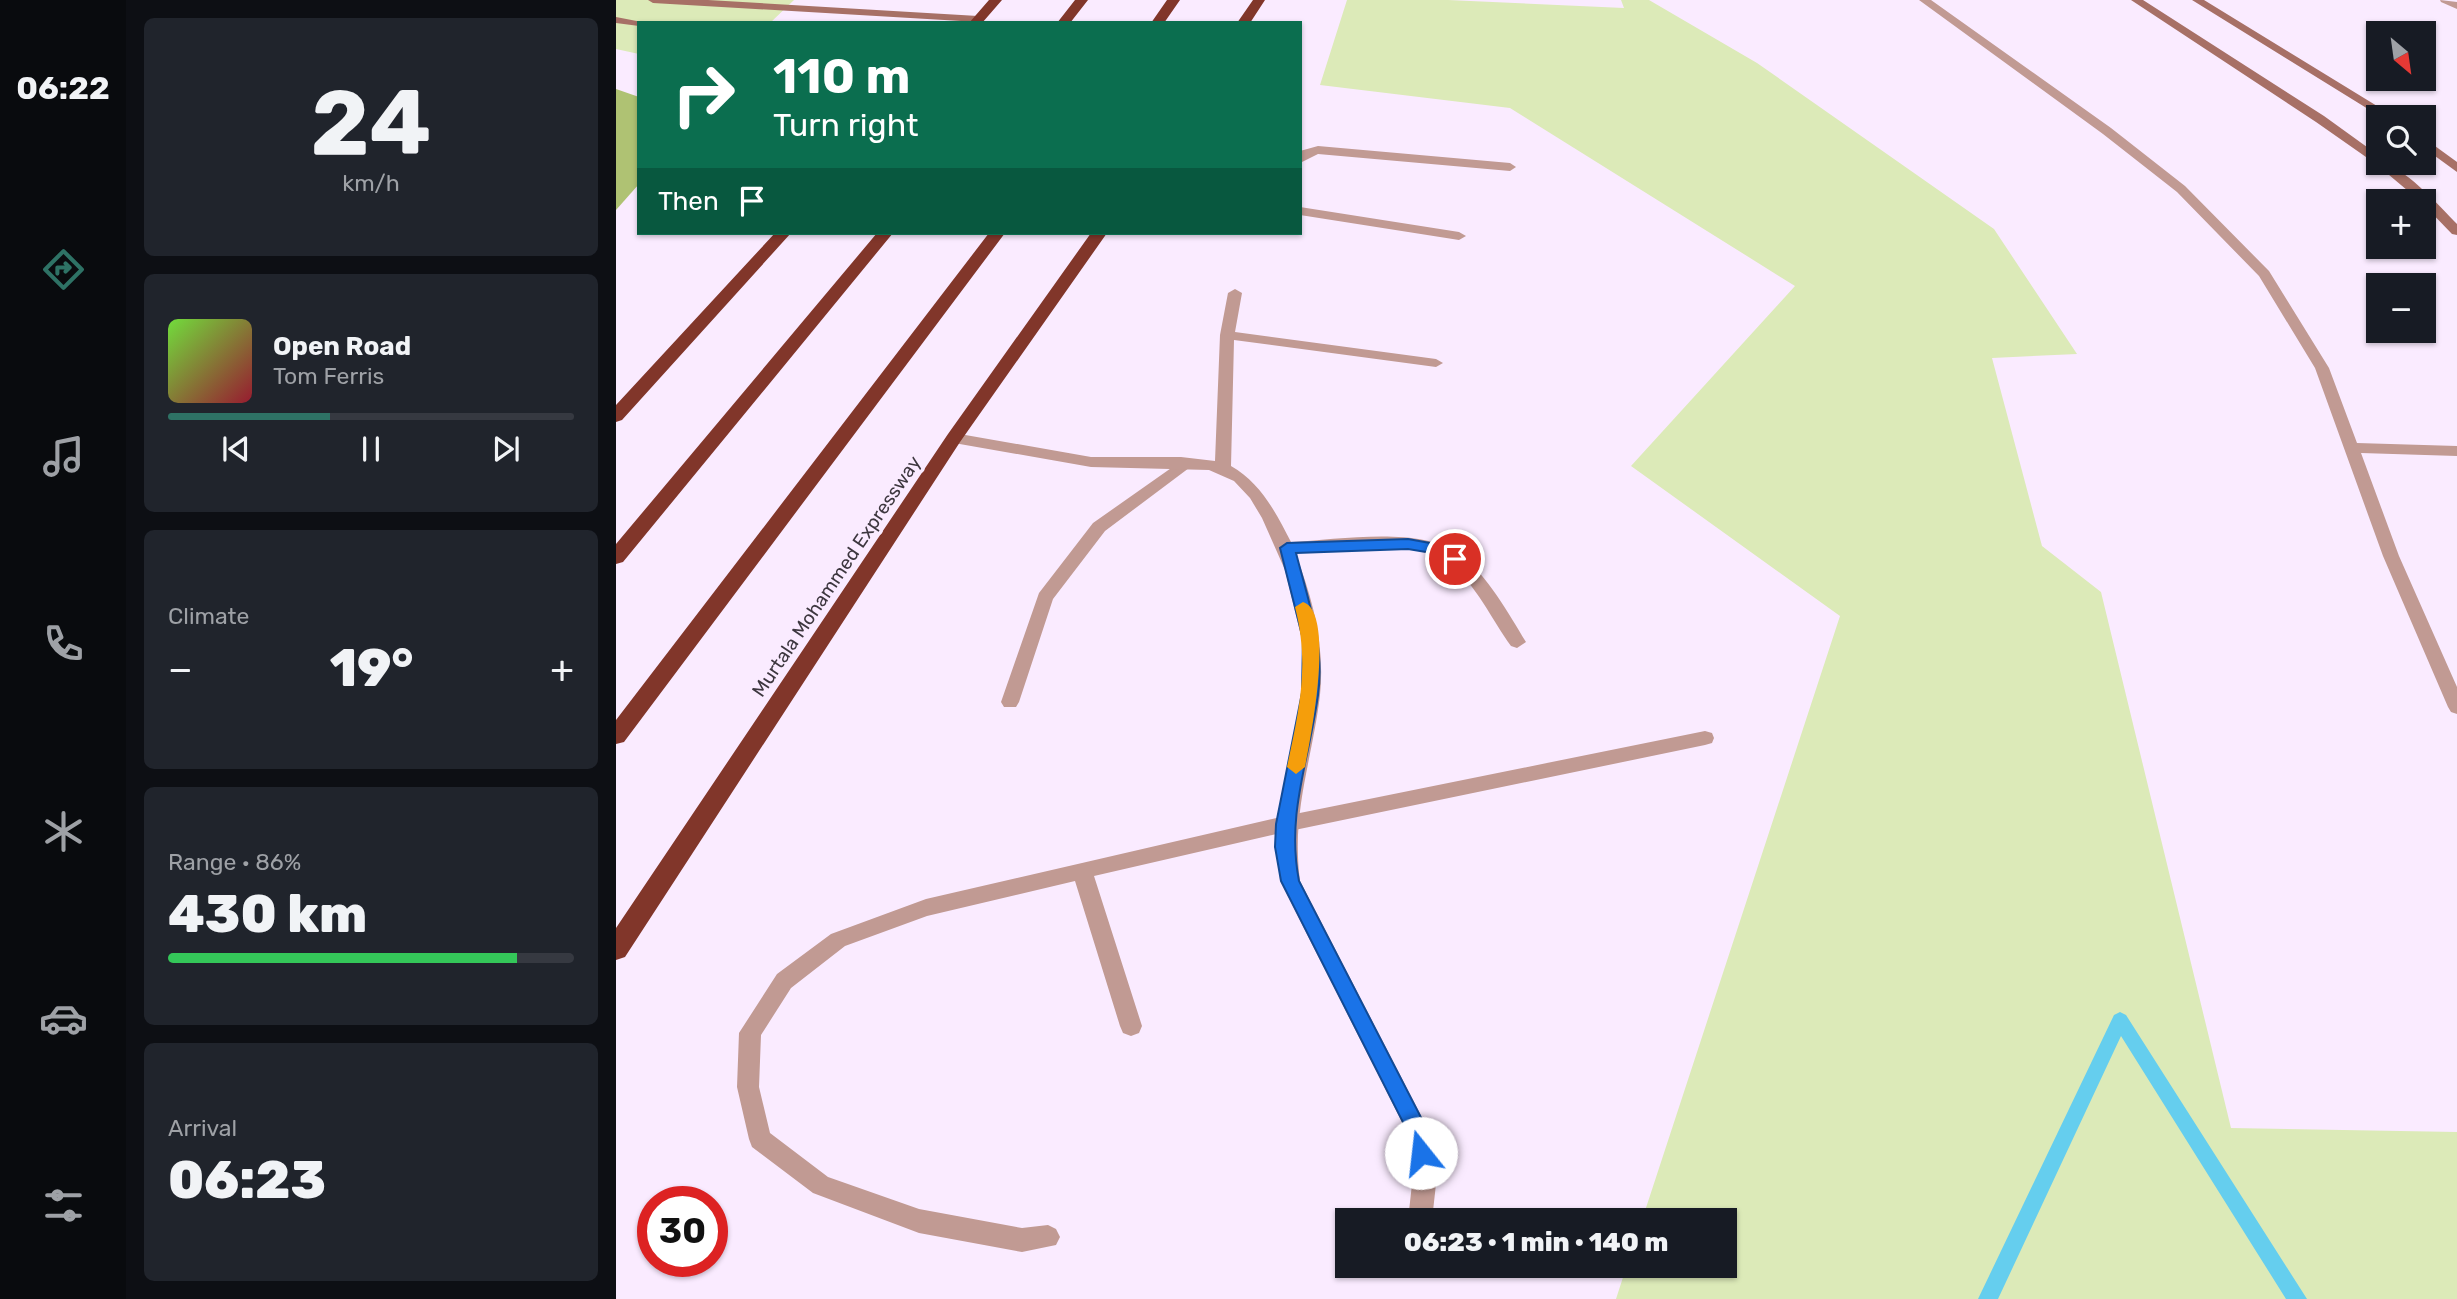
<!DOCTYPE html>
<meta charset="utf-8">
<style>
:root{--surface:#171b24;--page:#20242c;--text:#f1f3f6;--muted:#9ea1a6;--line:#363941;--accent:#2e7265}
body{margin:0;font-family:Rubik,sans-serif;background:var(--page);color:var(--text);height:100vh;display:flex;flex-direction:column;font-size:26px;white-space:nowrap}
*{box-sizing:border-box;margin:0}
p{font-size:23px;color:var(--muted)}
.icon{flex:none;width:38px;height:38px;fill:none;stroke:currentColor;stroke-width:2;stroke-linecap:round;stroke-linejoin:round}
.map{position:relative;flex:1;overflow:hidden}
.details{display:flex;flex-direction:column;gap:18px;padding:18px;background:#0d0f14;width:490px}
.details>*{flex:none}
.guide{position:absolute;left:21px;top:21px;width:665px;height:214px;border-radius:0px;box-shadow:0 2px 5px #0004;background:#0b6e4f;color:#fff;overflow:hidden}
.needle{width:46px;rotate:151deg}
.fabs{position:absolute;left:1750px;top:21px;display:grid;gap:14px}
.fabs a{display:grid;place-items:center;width:70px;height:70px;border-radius:0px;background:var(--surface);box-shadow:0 2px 5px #0004;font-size:35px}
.speed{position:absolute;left:21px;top:1186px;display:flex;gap:14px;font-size:35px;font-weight:700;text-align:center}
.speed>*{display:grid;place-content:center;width:91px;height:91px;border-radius:50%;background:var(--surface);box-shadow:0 2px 5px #0004;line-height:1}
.speed .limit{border:10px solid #d22;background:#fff;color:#111}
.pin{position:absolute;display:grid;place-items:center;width:60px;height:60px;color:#fff;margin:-30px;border:4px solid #fff;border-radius:50%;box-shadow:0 2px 7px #0007}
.me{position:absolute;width:77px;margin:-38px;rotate:344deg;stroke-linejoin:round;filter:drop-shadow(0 0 5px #0008)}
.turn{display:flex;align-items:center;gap:24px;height:147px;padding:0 21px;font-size:32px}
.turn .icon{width:91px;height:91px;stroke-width:2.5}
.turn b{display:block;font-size:49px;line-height:60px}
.then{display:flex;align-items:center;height:66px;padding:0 21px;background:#0003;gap:14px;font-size:26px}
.big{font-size:52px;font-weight:800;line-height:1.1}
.details .widget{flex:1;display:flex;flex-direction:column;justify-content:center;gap:10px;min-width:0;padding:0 24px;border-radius:10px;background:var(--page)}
.details .dial{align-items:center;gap:0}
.dial b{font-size:91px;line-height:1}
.song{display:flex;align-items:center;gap:21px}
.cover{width:84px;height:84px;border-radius:10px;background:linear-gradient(135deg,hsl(100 70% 55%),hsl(350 70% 35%))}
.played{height:7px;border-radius:4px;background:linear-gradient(90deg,var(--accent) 40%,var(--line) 40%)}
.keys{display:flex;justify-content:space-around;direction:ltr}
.heat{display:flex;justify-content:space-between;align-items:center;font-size:38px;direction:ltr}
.charge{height:10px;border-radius:5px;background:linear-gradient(90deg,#34c759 86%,var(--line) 0)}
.trip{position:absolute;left:719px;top:1208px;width:402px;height:70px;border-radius:0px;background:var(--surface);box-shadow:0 2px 5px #0004;font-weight:800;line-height:70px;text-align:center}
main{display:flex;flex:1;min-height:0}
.dock{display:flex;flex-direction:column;width:126px;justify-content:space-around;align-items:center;background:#090b0e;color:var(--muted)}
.dock .icon{width:49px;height:49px}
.dock .active{color:var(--accent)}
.dock b{font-size:32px;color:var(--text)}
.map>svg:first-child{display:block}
.green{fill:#dceab8}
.forest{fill:#afc273}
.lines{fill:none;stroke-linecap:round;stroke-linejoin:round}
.stream{fill:#65ceee;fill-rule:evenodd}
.lane{fill:#c19a93;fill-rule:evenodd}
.street{fill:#c19a93;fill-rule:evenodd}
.secondary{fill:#a77066;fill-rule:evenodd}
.highway{fill:#81362a;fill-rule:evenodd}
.route{fill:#1a73e8;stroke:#114b97;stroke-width:2}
.slow{fill:#f59e0b}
.labels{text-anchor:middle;stroke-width:7;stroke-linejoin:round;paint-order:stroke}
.street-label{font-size:19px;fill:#3d373f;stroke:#faebff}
</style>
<main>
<nav class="dock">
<b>06:22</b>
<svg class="icon active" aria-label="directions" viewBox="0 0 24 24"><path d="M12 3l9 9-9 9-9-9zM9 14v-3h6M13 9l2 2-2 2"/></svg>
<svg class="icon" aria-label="music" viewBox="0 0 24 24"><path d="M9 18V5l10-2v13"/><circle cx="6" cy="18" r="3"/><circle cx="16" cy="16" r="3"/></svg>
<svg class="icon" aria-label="phone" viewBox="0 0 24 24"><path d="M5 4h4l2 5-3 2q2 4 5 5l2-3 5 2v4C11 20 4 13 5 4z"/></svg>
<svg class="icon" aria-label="climate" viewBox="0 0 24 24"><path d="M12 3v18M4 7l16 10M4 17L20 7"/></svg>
<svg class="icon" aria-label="car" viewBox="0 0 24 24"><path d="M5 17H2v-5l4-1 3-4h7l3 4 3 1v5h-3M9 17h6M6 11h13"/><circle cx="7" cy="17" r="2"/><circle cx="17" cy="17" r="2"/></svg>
<svg class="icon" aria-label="filters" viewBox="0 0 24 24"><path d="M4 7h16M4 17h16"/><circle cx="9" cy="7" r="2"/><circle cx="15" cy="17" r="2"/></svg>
</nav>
<section class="details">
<div class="widget dial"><b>24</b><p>km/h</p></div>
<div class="widget">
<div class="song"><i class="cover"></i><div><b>Open Road</b><p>Tom Ferris</p></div></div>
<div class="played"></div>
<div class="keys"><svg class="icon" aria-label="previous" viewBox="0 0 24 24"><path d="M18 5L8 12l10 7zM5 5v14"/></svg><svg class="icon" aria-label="pause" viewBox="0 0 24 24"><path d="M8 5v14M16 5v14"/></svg><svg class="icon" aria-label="next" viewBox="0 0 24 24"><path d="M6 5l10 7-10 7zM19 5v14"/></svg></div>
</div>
<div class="widget"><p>Climate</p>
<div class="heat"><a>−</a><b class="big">19°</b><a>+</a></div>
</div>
<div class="widget"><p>Range · 86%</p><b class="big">430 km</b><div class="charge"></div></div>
<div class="widget"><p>Arrival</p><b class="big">06:23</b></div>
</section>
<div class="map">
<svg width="1841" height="1299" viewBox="0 0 1841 1299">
<rect width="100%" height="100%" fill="#faebff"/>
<path class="green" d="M0,0H178L154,23H23V54L0,49Z
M731,0H832L1008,8L1005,0H1033L1141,63L1378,229L1461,354L1376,358L1426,546L1485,592L1615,1128L1841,1132V1299H1000L1011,1265H1110V1220H1026L1224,616L1015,466L1179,286L894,108L704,85Z"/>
<path class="forest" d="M0,89L23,97V184L0,210Z"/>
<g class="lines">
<path class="stream" d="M1504,1012L1510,1015L1691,1299H1670L1505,1036L1382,1299H1362L1498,1015Z"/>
<path class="lane" d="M702,146L894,163L900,167L894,171L702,154L684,163V151Z
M684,207L843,232L850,236L843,240L684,215Z
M568,459L576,464L573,468L489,531L437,599L403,702L400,707H388L385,702L423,593L477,523Z
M1089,731L1096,733L1098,738L1096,743L1089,745L669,832L478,876L526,1026L523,1033L515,1036L507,1033L504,1026L459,881L311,916L229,946L175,988L145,1035L143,1087L154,1133L212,1177L303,1209L406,1228L432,1225L440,1229L444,1237L440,1245L406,1252L303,1233L197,1193L136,1147L133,1139L121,1087L123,1033L161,974L215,934L310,899L466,863L669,816Z"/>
<path class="street" d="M1303,0H1315L1495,128L1569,186L1653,271L1713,368L1741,443L1841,446V456L1745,453L1783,556L1841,687V714L1835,712L1832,707L1767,556L1699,368L1643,276L1561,192L1487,134Z
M1824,0L1841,2V9L1825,2Z
M619,289L626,293L619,332L820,359L827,363L820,367L618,340L615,466C645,483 660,513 675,542C723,540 804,525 845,555C871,575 893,614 910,642L901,648L895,646C876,620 860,584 834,564C799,537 721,551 679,553C697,598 709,646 704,695C696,762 675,811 684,881L813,1131L821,1175L816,1220H792L797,1175L791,1132L664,881L661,831L686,693V640L669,570L646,518L634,498L618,481L593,470L475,467L338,443L330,438L338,433L475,457H565L599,461L604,335L612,293Z"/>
<path class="secondary" d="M32,0H92L362,16L367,19L362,22L37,3Z
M1515,0H1527L1708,116L1762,155V163C1786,163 1824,207 1841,224V235L1836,234L1808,205V201H1804L1760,164L1700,122Z
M1576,0H1588L1779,117H1765Z
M0,17L31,23H23V26L0,23Z
M1808,138L1841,162V172L1808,148Z"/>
<path class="highway" d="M373,0H386L366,23H353Z
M459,0H472L454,23H441Z
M551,0H564L548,23H535Z
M637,0H649L634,23H621Z
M159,233H175L6,420L0,422V405Z
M261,233H277L7,562L0,564V544Z
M373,233H389L8,742L0,744V720Z
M475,233H491L344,442L9,957L0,960V928L332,434Z"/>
</g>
<path class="route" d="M792,539L825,545L847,559L839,564L816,553L792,549L680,553C692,600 709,646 702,695C693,761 670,814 683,881L812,1131L816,1153L813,1160L805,1163L798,1160L792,1132L665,881L659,847L660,824L686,693L687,639L664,548L671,543Z"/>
<path class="slow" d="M687,602C720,612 694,741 689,767L680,774L671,767C683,711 694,665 679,607Z"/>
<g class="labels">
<g class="street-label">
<text transform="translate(220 576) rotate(-56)" y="7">Murtala Mohammed Expressway</text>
</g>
</g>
</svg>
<div class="fabs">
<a><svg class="needle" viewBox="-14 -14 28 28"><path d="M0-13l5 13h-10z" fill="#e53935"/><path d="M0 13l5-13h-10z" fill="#9ea1a6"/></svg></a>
<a><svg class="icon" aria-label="search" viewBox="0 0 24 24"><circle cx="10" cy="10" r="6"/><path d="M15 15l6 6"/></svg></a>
<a>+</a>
<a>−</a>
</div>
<div class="speed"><div class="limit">30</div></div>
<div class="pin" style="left:839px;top:559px;background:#d93025"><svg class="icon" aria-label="arrive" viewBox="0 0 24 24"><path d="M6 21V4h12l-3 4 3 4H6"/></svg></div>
<svg class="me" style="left:805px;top:1153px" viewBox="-20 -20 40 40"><circle r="19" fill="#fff"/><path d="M0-13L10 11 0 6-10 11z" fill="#1a73e8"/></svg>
<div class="trip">06:23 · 1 min · 140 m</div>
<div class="guide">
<div class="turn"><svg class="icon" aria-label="right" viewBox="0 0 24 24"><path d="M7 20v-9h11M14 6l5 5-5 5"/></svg><div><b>110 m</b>Turn right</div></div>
<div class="then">Then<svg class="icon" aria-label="arrive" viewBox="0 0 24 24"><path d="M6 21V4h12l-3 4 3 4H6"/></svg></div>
</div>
</div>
</main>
